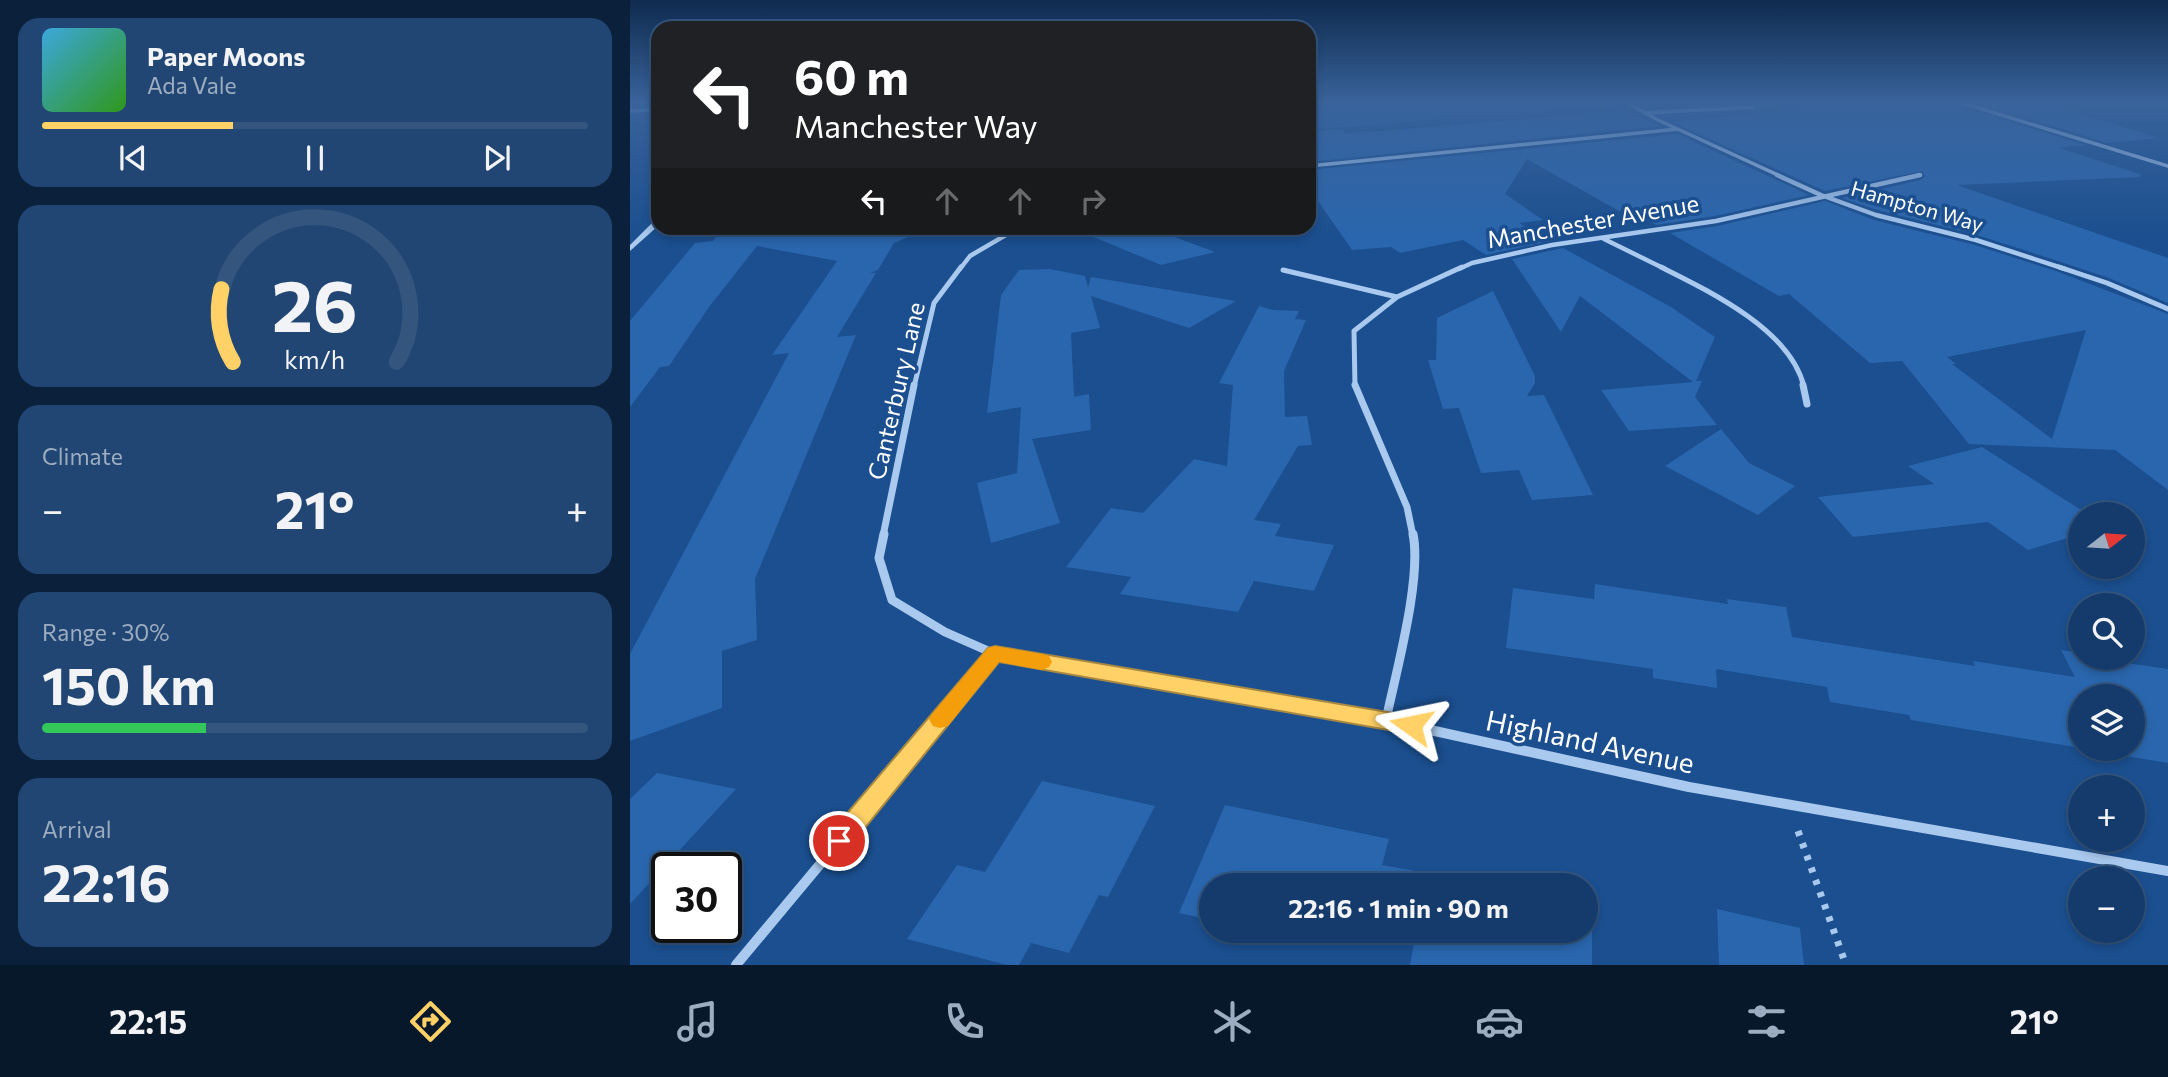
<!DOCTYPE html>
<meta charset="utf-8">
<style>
:root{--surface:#143b6b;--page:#214673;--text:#f1f3f6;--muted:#9dadc1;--line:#33557e;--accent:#ffd166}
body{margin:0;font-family:Commissioner,sans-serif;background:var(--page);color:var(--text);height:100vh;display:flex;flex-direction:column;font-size:26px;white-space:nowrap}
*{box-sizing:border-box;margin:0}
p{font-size:23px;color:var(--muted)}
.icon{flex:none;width:38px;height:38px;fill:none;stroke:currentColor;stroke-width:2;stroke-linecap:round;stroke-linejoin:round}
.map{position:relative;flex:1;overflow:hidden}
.details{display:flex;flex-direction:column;gap:18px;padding:18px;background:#0b203b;width:630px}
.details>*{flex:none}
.banner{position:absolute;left:21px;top:21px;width:665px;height:214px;border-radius:21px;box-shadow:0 4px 10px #0003,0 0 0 2px var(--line);background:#202124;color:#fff;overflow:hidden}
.needle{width:46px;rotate:73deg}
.buttons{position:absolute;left:1438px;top:502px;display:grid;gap:14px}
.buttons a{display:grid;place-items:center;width:77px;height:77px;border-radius:50%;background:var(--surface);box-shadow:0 4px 10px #0003,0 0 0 2px var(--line);font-size:35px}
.speed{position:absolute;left:21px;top:852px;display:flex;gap:14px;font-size:35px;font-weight:700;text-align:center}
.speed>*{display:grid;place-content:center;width:91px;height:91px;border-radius:50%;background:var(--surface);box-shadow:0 4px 10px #0003,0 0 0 2px var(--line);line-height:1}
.speed .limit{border:4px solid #111;border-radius:10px;background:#fff;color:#111}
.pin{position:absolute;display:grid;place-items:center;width:60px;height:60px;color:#fff;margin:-30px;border:4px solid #fff;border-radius:50%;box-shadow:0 2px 7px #0007}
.me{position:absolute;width:77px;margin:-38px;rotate:282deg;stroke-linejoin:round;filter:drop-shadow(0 0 5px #0008)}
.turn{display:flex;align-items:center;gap:24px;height:147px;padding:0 28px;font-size:32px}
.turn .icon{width:91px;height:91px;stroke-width:2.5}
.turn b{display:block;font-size:49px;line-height:60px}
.lanes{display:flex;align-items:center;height:66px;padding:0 28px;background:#0003;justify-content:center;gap:35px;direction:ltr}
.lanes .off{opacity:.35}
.big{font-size:52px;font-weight:700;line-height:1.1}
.details .widget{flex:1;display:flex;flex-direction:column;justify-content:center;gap:10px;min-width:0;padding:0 24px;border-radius:21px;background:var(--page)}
.details .dial{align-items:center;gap:0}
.dial svg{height:182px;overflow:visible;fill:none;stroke:var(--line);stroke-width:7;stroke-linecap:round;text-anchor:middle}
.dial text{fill:var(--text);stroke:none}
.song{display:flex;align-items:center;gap:21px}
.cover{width:84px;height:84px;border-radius:10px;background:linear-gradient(135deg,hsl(200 70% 55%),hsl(110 70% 35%))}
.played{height:7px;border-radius:4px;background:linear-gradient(90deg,var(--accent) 35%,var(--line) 35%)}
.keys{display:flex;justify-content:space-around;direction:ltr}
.heat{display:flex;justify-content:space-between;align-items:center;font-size:38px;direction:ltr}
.charge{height:10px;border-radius:5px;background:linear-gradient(90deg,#34c759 30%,var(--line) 0)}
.trip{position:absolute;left:569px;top:873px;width:399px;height:70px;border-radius:35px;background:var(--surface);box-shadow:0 4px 10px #0003,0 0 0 2px var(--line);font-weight:700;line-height:70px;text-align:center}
.menu{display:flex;height:112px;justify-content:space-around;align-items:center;background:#08182b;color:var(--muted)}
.menu .icon{width:49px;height:49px}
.menu .current{color:var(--accent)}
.menu b{font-size:32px;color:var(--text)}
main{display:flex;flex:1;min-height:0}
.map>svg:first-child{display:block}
.green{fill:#2461a8}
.building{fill:#2a66ad;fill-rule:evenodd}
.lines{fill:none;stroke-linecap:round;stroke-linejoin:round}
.path{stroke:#a9c9ee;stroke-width:7;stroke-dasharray:5 8;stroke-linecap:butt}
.minor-far5{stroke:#a9c9ee;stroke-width:3.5}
.minor-far4{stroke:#a9c9ee;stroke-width:4.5}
.minor-far3{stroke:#a9c9ee;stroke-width:5}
.minor-far2{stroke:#a9c9ee;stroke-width:7}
.minor-far1{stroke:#a9c9ee;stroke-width:9}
.minor{stroke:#a9c9ee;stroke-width:10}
.tertiary{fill:#a9c9ee;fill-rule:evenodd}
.route{fill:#ffd166;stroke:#a68842;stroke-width:2}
.slow{fill:#f59e0b}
.labels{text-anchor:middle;stroke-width:7;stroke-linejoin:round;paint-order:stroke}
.far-street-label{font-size:21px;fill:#fff;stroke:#1b4f8f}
.street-label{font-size:24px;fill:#fff;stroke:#1b4f8f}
.near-street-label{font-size:28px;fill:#fff;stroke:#1b4f8f}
</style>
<main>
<section class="details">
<div class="widget">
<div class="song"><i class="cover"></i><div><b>Paper Moons</b><p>Ada Vale</p></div></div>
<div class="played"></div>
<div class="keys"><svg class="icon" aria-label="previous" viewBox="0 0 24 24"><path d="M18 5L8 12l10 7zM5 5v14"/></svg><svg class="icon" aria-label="pause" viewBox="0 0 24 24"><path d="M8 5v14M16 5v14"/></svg><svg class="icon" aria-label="next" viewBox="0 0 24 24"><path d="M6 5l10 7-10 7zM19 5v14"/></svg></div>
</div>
<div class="widget dial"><svg viewBox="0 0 100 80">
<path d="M14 69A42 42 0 1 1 86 69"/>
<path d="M14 69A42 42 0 0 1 9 37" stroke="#ffd166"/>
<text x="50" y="56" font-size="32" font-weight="700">26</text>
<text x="50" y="72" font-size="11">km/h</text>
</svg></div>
<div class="widget"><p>Climate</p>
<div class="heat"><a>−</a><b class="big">21°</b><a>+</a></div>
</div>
<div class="widget"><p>Range · 30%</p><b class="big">150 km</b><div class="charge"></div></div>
<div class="widget"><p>Arrival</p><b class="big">22:16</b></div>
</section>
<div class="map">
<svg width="1538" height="965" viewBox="0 0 1538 965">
<rect width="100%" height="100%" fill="#1b4f8f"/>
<path class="green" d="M679,102H979L981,105L679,130Z"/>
<path class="building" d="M1246,102H1325L1328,106L1455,145L1429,148L1510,174V177L1327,185L1538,258V303L1479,278L1431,262L1347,235L1247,210L1212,198L1291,180L1295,176L1292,171L1195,191L1042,122Z
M1345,102H1412L1529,138L1478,143Z
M991,111L1031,126L679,162V132L712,129L716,134Z
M1047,134L1179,195L1085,216L1026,225L998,210L989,211L897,159L875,194L913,220L889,223L920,241L856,255L833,240L770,253L761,247L722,250L679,188V170Z
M1195,201L1244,220L1345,245L1426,271L1538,314V490L1485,450L1339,444L1272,361L1240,363L1159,294L1149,296L1040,233L1087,226ZM1456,330L1422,439L1322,364H1326L1317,357Z
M299,228L264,243L248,270L240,273H246L207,337L226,335L125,579L127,640L92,651V708L0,741V654L159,353L142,355L207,261L127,246L79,307L39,366L30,367L0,407V321L65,243L83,241L88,234L114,231V229Z
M442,228H521L585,252L531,265Z
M933,248L1041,307L1085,337L1066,381H1072L1065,397L1087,425L999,431L971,390L1063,382L950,296L931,332L882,259Z
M420,269L455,276L458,287L461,277L606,301L559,328L461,296L470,328L441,333L444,397L459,394L461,430L402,439L430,523L361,543L347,483L387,473L391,407L357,413L371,295L389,270Z
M863,291L905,376V383L897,396L914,395L963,495L902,500L889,470L851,473L829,408L813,409L798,360H806L807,318Z
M629,306L643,310L669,311L665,319L676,320L654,371L655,417L677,416L682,445L668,446L624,520L651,524L645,536L704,545L684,591L624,581L608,612L490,594L501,577L436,567L481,508L513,513L564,459L597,466L603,385L589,383Z
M1091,429L1119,463L1165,486L1128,515L1035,466Z
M1352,447L1451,510V534L1398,550L1358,522L1223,537L1188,497L1304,484L1278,466Z
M965,584L1098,604L1097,599L1156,607L1162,637L1345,666L1343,661L1445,677L1431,650L1451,653V658H1480L1482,661L1538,669V763L1455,749H1503V696H1451V748L1281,720L1279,715L1200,702L1197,687L1086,669L1087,688L1023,678V669L876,648L883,588L964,599Z
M27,773L106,789L0,904V799Z
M412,781L525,806L478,897L469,895L439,953L401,943L389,965H377L277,939L327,865L355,872Z
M595,805L759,839L752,865L866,886H581V920L549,913Z
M956,902L962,903V965H780L784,943L733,931H956Z
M1087,909L1170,928L1174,965H1089Z"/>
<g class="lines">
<path class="path" d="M1168,831L1216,965"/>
<path class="minor-far5" d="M996,102L1028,120L1150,176
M1329,102L1538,166
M0,111L28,109
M1014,113L1123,107
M679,166L1048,129
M1284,176L1290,175"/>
<path class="minor-far4" d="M1147,175L1191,195L1246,215L1346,240L1435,269
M974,239L1035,269
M330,269L340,256L388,228
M829,269L842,263L922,245L1086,221L1290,175"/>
<path class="minor-far3" d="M1031,267C1079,291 1161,330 1174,387
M1429,267L1477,283L1538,309
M653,270L767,297
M284,387L304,303L331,267
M725,387L724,331L767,297L832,267"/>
<path class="minor-far2" d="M725,385L777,507L783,536
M1173,385L1177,404
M253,536L284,385"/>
<path class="minor-far1" d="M254,534L249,558L262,600L315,632L365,654L781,726
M756,720C766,672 792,579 783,534
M305,726L365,654"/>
<path class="minor" d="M773,724L1059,787L1538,871
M106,965L307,724"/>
<path class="tertiary" d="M25,220H28V226L0,251V245Z"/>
</g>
<linearGradient id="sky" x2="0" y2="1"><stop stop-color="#0f2b4f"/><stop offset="0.43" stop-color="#39639b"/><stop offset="1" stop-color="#39639b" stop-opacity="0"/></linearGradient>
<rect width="1538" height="237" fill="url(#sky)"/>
<path class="route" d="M365,646L781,716L789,719L792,725L789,732L781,734L369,662L218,849L209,852L201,849L197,841L201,832L358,648Z"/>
<path class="slow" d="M365,646L412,654L419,656L422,662L419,667L412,670L369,662L318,726L310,728L303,726L299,719L303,713L358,648Z"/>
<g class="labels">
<g class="far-street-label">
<text transform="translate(1287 207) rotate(16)" y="7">Hampton Way</text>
</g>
<g class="street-label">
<text transform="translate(963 222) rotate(-10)" y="8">Manchester Avenue</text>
<text transform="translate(267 391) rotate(-77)" y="8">Canterbury Lane</text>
</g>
<g class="near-street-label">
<text transform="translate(960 742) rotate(12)" y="10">Highland Avenue</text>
</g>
</g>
</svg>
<div class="buttons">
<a><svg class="needle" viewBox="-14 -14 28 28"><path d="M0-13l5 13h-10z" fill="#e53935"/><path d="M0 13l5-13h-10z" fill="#9dadc1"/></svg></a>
<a><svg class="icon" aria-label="search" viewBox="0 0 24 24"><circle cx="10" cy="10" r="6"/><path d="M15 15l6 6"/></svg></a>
<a><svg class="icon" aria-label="layers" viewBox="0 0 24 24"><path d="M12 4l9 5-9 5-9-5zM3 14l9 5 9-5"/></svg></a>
<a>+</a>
<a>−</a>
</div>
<div class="speed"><div class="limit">30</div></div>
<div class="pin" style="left:209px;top:841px;background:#d93025"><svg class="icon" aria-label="arrive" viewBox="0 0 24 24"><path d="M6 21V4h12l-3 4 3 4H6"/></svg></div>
<svg class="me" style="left:781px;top:725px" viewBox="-20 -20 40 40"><path d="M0-17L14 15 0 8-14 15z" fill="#ffd166" stroke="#fff" stroke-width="4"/></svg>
<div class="trip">22:16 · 1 min · 90 m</div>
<div class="banner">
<div class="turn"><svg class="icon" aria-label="left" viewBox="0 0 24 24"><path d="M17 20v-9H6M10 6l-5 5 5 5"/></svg><div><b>60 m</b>Manchester Way</div></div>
<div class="lanes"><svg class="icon" aria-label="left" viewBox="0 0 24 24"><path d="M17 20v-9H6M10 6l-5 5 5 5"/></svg><svg class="icon off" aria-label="ahead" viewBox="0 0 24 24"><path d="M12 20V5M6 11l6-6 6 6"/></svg><svg class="icon off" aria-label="ahead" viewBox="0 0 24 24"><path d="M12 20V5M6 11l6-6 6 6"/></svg><svg class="icon off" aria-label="right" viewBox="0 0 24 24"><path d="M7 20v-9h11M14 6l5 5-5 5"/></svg></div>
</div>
</div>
</main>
<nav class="menu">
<b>22:15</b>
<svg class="icon current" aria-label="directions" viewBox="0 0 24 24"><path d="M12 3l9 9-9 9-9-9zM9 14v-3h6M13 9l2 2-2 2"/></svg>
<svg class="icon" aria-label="music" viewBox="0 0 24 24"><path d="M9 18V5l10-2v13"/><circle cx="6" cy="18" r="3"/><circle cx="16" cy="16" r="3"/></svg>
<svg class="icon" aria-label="phone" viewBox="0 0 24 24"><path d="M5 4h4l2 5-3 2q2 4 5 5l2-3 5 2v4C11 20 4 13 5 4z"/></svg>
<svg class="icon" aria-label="climate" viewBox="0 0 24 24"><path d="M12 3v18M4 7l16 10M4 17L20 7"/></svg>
<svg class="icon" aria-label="car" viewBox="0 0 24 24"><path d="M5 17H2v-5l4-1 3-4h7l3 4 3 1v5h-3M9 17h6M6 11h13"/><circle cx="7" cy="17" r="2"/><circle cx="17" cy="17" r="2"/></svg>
<svg class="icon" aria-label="filters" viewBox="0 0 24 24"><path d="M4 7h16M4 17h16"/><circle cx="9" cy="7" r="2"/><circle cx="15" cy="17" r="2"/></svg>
<b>21°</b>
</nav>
